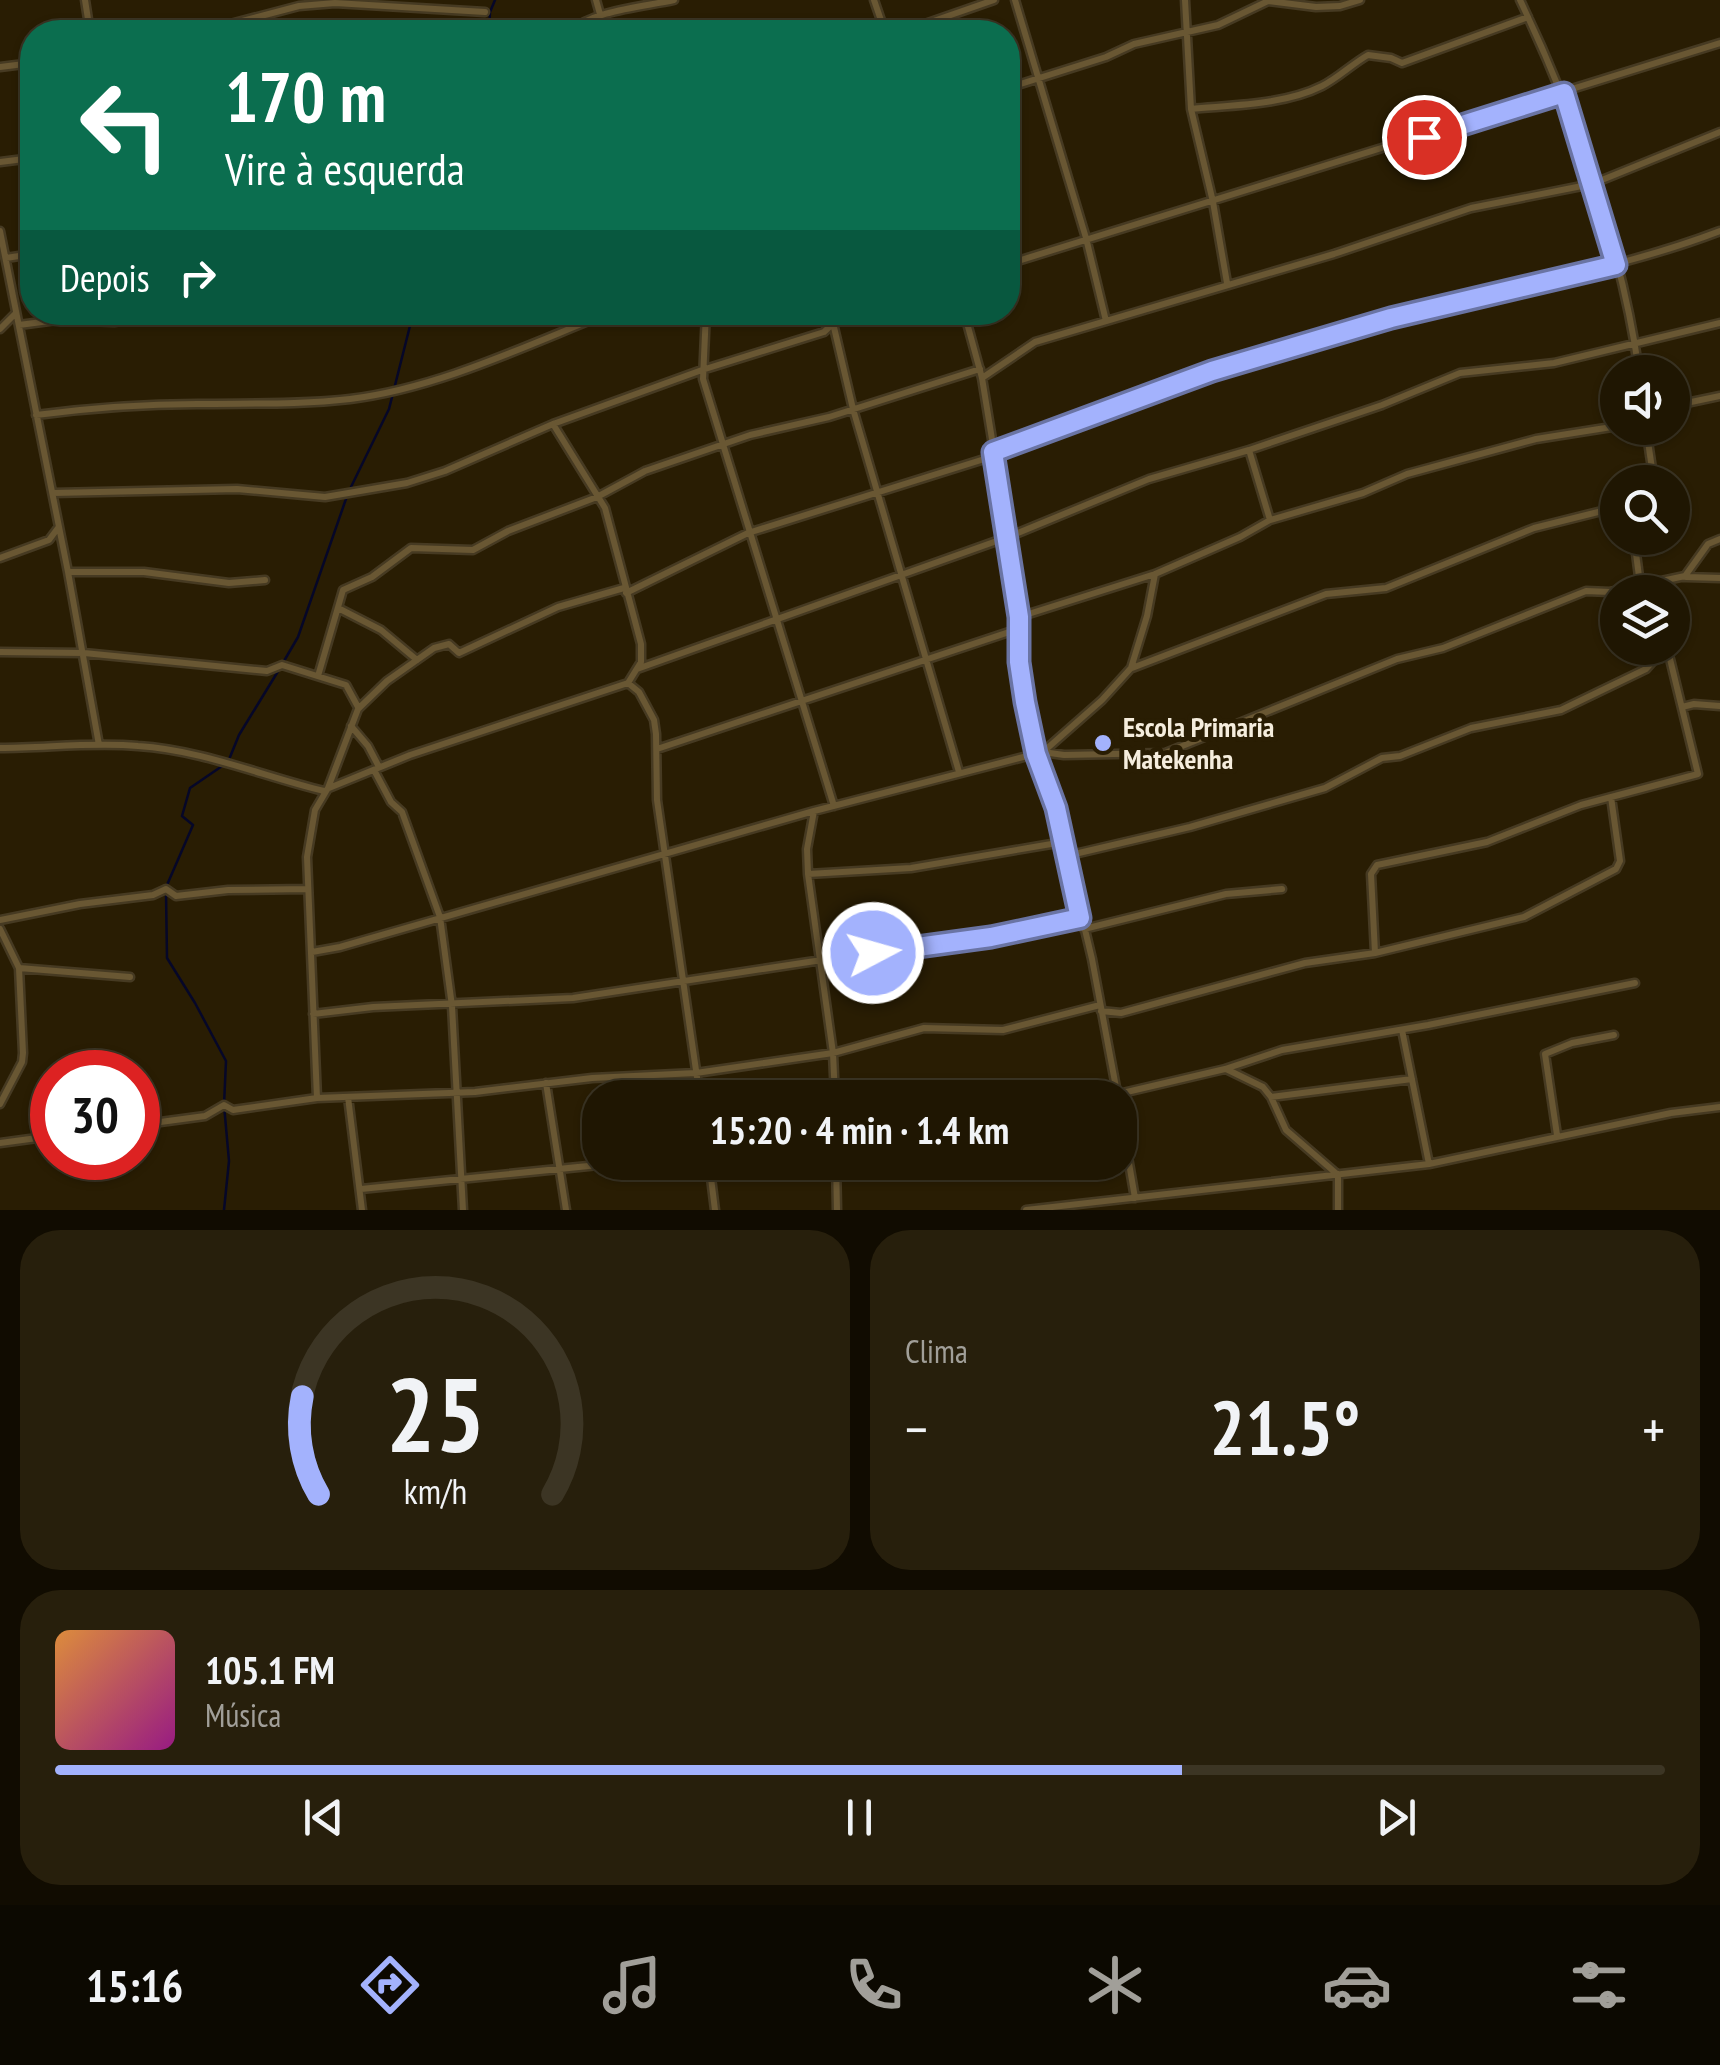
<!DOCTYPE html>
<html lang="pt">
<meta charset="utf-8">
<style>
:root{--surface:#1f1602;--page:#271f0c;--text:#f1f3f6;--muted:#a19f99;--line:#3c3524;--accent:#a3b2fd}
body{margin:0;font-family:"PT Sans Narrow",sans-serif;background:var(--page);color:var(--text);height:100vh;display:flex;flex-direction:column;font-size:38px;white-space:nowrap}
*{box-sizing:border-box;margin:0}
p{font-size:32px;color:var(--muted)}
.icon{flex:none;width:55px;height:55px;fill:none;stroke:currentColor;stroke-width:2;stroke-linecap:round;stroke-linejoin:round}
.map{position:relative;height:1210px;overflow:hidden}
.drawer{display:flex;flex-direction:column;gap:20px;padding:20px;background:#110c01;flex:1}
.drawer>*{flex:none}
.banner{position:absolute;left:20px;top:20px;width:1000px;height:305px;border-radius:40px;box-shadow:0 2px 8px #0004,0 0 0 2px var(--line);background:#0b6e4f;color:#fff;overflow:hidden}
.buttons{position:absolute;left:1600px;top:355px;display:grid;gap:20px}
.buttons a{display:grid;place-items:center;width:90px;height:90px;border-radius:50%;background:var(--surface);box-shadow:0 2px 8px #0004,0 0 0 2px var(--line);font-size:50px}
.speed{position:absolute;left:30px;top:1050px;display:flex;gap:20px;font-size:50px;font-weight:700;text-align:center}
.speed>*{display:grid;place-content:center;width:130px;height:130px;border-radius:50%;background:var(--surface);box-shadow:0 2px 8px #0004,0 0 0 2px var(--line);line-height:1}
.speed .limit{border:15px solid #d22;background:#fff;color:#111}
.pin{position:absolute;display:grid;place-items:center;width:85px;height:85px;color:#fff;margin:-42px;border:5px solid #fff;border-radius:50%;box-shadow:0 2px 10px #0007}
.me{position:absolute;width:110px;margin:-55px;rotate:84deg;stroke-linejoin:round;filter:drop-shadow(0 0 8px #0008)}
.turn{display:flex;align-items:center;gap:35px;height:210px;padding:0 40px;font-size:45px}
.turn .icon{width:130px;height:130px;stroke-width:2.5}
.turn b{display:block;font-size:70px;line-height:85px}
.then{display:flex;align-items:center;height:95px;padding:0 40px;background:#0003;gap:20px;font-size:38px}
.big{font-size:75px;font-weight:600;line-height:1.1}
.drawer .widget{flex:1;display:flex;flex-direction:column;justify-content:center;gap:15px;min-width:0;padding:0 35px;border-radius:40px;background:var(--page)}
.drawer .dial{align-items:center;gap:0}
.dial svg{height:260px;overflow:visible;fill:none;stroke:var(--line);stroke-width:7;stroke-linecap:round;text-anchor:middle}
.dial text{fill:var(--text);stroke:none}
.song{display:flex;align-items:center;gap:30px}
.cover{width:120px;height:120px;border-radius:15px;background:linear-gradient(135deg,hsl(30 70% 55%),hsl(310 70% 35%))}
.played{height:10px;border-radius:5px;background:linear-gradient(90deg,var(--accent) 70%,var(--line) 70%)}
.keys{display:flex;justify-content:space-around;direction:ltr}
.heat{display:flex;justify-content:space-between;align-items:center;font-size:55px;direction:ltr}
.drawer .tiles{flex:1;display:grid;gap:20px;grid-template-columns:1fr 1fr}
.widget:last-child{grid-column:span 2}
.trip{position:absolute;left:582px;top:1080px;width:555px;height:100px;border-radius:40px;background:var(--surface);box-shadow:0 2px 8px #0004,0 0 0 2px var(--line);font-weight:600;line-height:100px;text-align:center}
.dock{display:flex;height:160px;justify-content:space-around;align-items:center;background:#0c0901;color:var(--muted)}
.dock .icon{width:70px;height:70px}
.dock .current{color:var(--accent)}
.dock b{font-size:45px;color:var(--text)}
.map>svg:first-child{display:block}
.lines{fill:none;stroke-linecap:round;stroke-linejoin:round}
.stream{stroke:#060728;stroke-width:2.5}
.street-casing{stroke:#463a22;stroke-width:11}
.street{stroke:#695733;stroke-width:6}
.route-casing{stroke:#6a74a4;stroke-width:25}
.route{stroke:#a3b2fd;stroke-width:18}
.poi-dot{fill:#a3b2fd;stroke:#291d03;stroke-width:4}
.labels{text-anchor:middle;stroke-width:10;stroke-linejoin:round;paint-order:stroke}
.poi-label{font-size:28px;font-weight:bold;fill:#f5eddd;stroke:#291d03;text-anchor:start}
</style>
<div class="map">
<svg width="1720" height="1210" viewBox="0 0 1720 1210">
<rect width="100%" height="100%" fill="#291d03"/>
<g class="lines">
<path class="stream" d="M489,32L490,12L495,0
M350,489L389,409L413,314
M284,661L298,637L347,496
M167,885L193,825L182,816L190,788L228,762L239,735L280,668
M166,893L167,958L195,1003L226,1061L224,1105L229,1161L224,1210"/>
<defs>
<path id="street" d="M85,0L90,32
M596,0L605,32
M874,0L885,32
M1015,0L1086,238L1106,321
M1185,0L1191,109L1213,202L1227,283
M1520,0C1574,113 1622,248 1639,372
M200,32L299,6L335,3L485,12
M569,32C594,10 642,7 674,0
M902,32L994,0
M0,67L32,63
M1008,88L1106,57L1134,44L1218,25L1268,1L1316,7L1340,6L1360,0
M1191,109C1233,105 1284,105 1322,86C1338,78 1352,64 1368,55L1391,58L1402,63L1528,17
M0,162L32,158
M0,231L68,572L99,745
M6,258L32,254
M1008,264L1720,43
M410,312C429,320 450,325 468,312
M706,312L703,379L834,806
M964,312L982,378L1008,537L1019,617V662L1025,701L1036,754L1056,808L1092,959L1118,1098
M833,323L853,409L959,772
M19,325L57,320L114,322L193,312
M0,329L16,313
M982,378L1035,342L1334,254L1471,208L1592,184L1720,132
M1672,406L1720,396
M36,415C90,408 143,404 197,404C247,403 299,405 350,399C439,388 527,345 611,312
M1646,428L1654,482
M1249,450L1270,520
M993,452C1124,404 1255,356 1390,319C1499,288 1613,272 1720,231
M53,493L237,489L325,497L407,483L445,471L553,424L702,370L824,332L838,319L853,312
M1634,538L1641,592
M0,558L49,540L58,528
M68,572H144L229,583L265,580
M1686,577L1720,578
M626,593L748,533L994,456
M338,608L381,630L417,660
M1019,617L1155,574L1240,537L1270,520L1363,493L1407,474L1536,439L1618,426
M0,652L84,653L267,671L282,665L346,685L358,707
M1132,668L1326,594L1386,588L1534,528L1618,507
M637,669L1008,537L1149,479L1249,450L1382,405L1460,373L1554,363L1720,323
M318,676L343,590L372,577L411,548L473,550L508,531L597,497L645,471L750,435L829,417L980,369
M628,683L639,692L654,720L656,734L657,800L700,1098
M1682,707L1694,704L1720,706
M351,726L368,746L379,767
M0,748C46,748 92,742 138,746C202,750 262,776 324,791
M657,749L1018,629
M1043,752L1064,755L1165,753L1397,659L1443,648L1586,591L1610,592L1685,576L1708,544L1720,539
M374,770L391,802L402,812L440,917L452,1006L463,1210
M329,788L410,755L628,683L641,662V644L605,508L553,424
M814,811L807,849L808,874L833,1053L835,1098
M1066,856L1190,827L1325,788L1382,758L1400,756L1471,728L1561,710L1646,669L1654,660L1655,648
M808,874L911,868L1063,842
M0,920L80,904L153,895L166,889L176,896L228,890L308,889
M0,929L19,968L23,1053L22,1062L0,1104
M1084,929L1226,894L1282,889
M312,952L340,947L814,811L1043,752L1102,700L1131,668L1147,616L1155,574
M1375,953L1371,874L1377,865L1487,842L1581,805L1698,774L1670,659L1657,648
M19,968L130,977
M1101,1011L1121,1013L1305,963L1375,953L1524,917L1616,869L1620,861L1611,797
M313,1014L373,1007L573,998L848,956L930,947L1080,919
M1402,1030L1429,1164
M1226,1069L1263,1087L1271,1097L1286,1130L1338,1175V1210
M546,1083L566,1210
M348,1097L362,1210
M1271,1097L1412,1079
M317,1098L307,857L315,810L328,788L358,709L387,681L434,648L449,644L459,653L558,607L624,588
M1101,1098L1225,1069L1282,1050L1428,1025L1635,983
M1120,1111L1135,1198
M138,1125L205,1116L224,1105L233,1110L317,1098L475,1092L592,1078L696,1073L833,1053L924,1028L1003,1030L1100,1005
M1557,1135L1545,1054L1572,1043L1614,1035
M0,1143L52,1136
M709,1162L715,1210
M836,1162L837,1210
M361,1189L628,1162
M1026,1210L1429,1164L1671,1113L1720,1107"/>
</defs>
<use href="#street" class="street-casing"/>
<use href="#street" class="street"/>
</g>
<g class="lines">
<defs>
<path id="route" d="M873,953L991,937L1080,918L1056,808L1036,754L1025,702L1019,662V617L993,452L1212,371L1391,318L1616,265L1564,93L1424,137"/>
</defs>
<use href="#route" class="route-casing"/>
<use href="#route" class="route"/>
</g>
<circle class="poi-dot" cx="1103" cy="743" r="10"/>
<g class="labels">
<g class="poi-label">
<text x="1123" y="737">Escola Primaria<tspan x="1123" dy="32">Matekenha</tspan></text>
</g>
</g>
</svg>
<div class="buttons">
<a><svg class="icon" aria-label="sound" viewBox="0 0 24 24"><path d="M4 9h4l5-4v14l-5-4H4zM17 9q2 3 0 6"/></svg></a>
<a><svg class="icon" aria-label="search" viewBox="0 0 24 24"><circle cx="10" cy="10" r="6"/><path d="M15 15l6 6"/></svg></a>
<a><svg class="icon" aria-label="layers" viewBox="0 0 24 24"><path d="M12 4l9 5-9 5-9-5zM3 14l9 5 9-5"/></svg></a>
</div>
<div class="speed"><div class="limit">30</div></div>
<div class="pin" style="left:1424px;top:137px;background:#d93025"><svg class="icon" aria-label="arrive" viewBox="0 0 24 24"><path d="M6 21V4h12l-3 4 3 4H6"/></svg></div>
<svg class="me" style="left:873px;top:953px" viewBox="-20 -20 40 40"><circle r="17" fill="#a3b2fd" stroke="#fff" stroke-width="3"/><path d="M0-11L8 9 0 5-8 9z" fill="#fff"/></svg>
<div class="trip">15:20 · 4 min · 1.4 km</div>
<div class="banner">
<div class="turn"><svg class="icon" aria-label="left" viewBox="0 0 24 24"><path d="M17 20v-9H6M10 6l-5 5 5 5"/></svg><div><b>170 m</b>Vire à esquerda</div></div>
<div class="then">Depois<svg class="icon" aria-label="right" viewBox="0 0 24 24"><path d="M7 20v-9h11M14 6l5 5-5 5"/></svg></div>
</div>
</div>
<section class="drawer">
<div class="tiles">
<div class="widget dial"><svg viewBox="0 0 100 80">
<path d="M14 69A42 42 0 1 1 86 69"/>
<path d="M14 69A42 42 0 0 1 9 39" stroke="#a3b2fd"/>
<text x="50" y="56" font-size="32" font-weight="700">25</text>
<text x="50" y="72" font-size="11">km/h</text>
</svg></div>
<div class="widget"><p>Clima</p>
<div class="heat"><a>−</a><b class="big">21.5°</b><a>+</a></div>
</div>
<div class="widget">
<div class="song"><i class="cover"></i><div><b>105.1 FM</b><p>Música</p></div></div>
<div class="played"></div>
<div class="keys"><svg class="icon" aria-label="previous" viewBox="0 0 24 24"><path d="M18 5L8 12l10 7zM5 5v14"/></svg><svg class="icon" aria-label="pause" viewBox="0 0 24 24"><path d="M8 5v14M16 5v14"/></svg><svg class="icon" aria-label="next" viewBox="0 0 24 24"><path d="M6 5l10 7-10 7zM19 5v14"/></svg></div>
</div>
</div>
</section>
<nav class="dock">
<b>15:16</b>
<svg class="icon current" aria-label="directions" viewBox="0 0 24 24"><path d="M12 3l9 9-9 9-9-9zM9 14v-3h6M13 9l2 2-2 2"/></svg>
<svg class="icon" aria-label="music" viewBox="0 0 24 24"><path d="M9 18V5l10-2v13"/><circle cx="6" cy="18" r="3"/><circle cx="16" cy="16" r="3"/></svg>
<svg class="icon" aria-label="phone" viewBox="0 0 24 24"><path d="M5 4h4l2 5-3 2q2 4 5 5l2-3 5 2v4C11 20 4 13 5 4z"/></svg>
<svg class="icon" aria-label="climate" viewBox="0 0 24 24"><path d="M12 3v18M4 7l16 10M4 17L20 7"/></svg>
<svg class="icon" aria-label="car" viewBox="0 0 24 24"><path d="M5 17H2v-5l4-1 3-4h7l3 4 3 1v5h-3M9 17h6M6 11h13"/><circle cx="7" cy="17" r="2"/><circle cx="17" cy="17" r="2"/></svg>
<svg class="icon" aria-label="filters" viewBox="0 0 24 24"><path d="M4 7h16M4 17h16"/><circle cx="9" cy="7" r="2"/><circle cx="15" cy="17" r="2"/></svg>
</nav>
